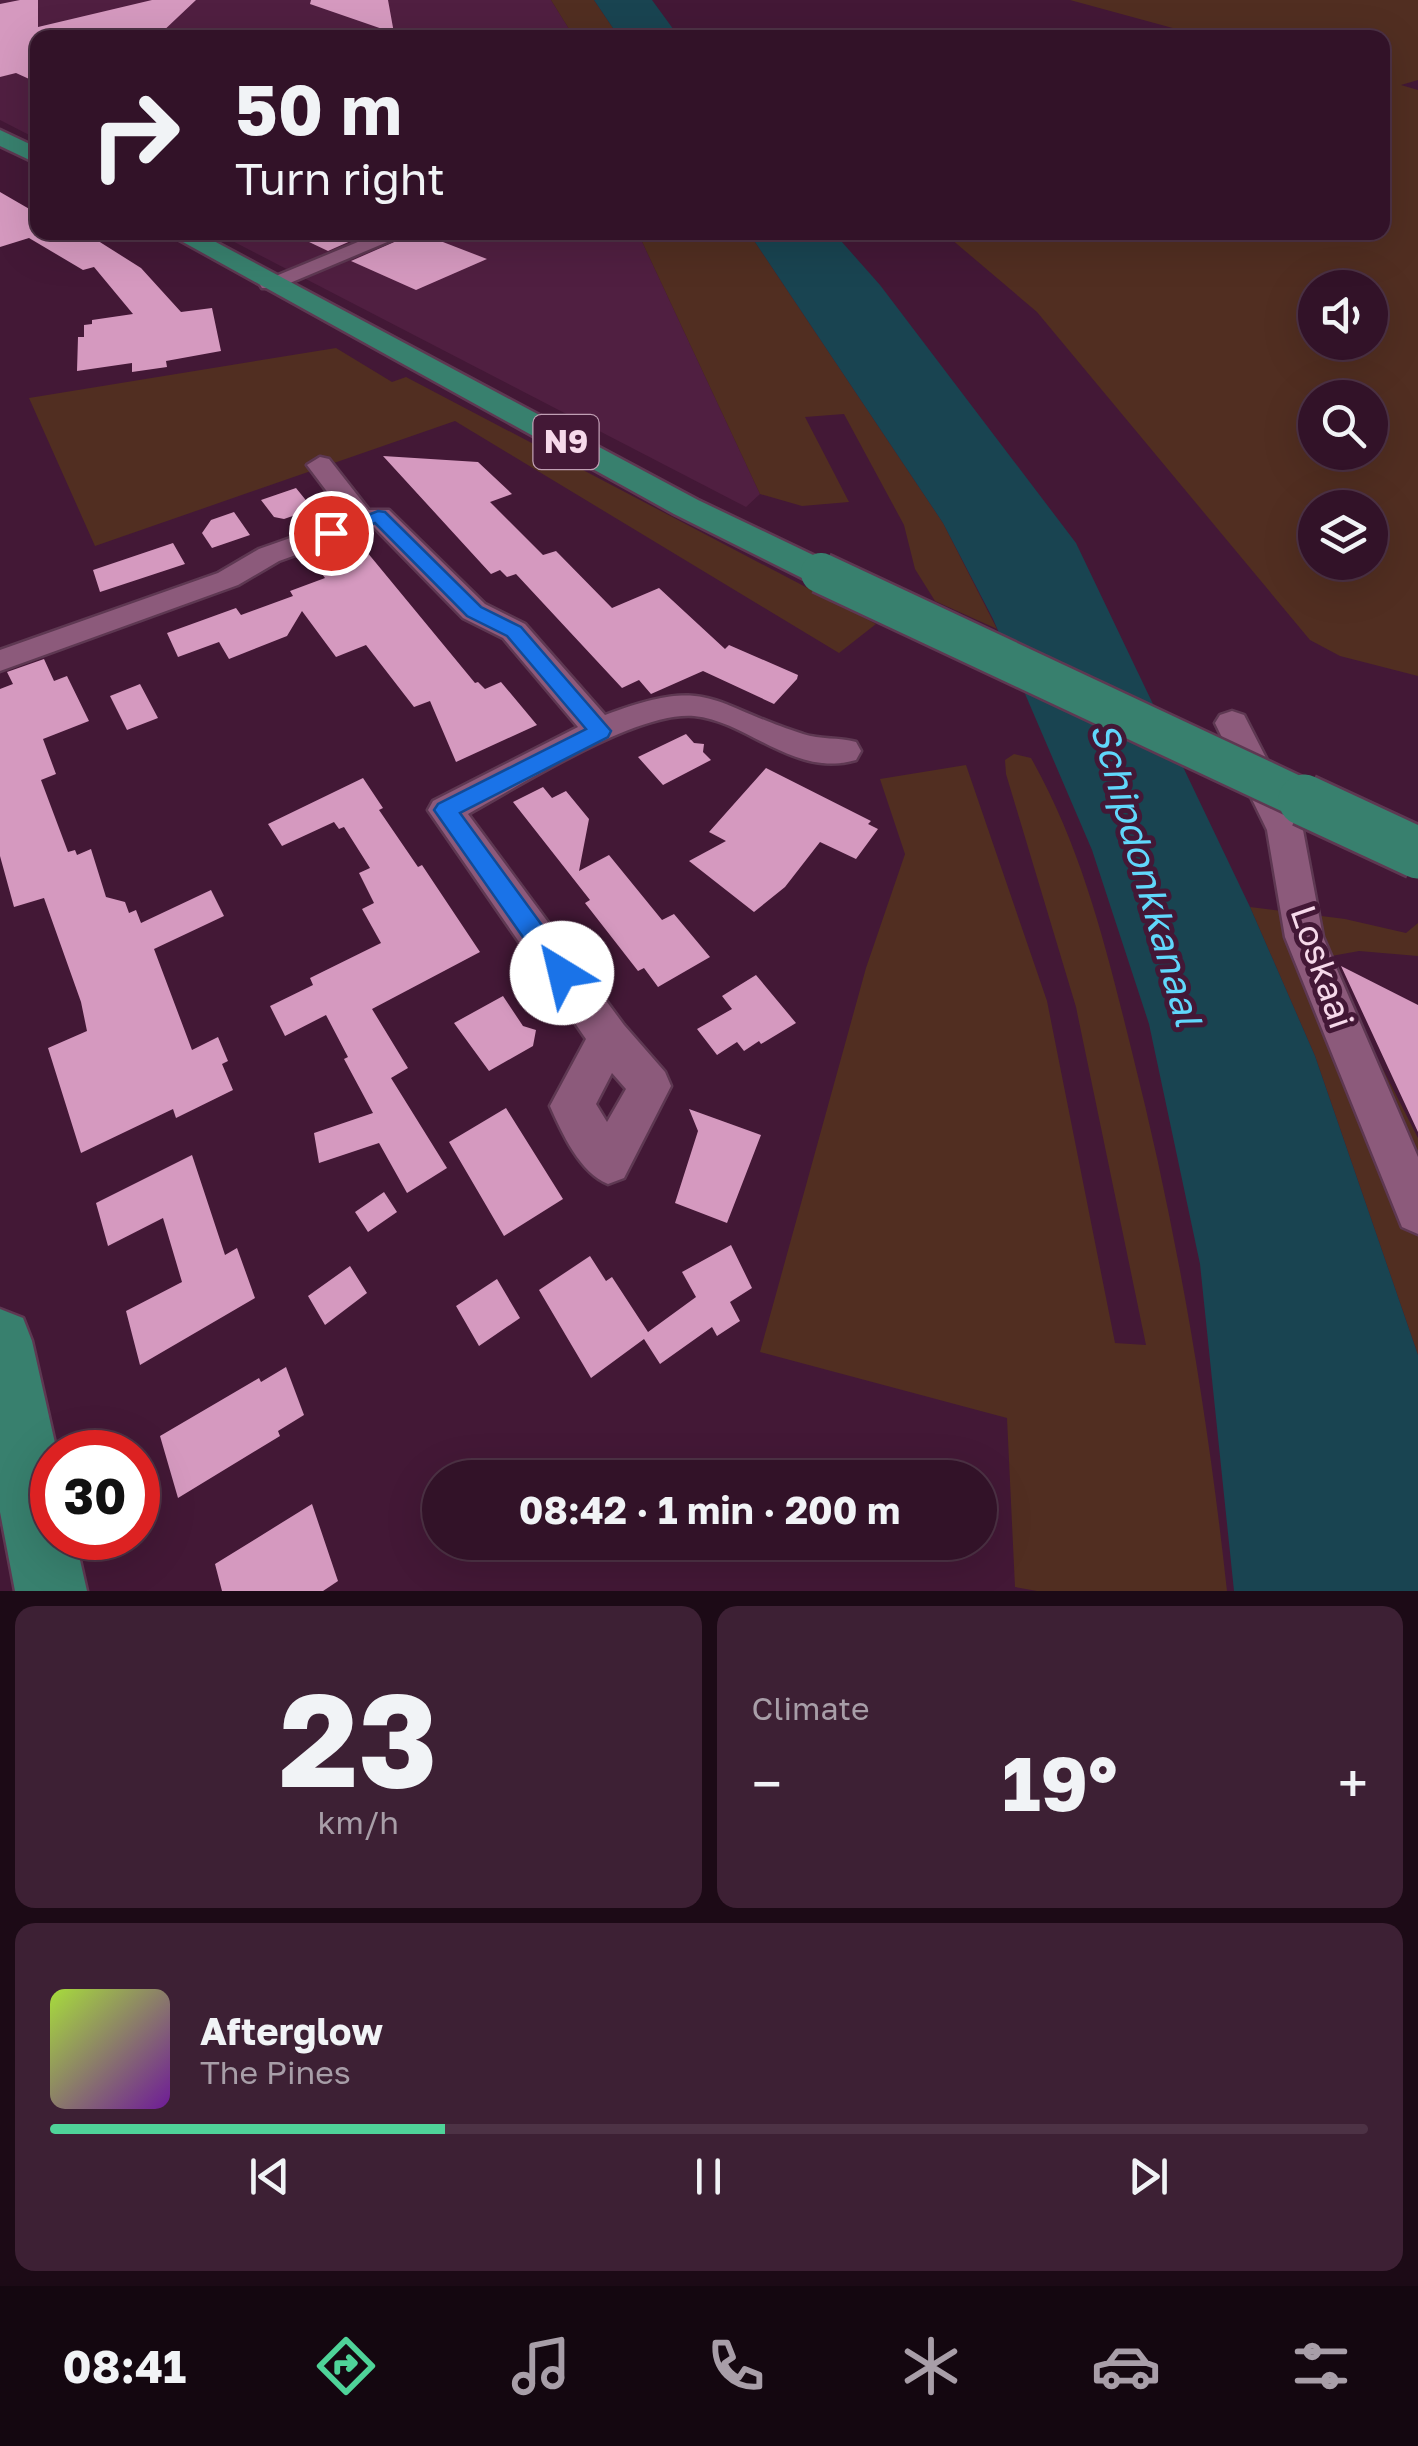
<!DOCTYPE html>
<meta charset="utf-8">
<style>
:root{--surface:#321228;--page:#3d2034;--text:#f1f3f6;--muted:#a89ea8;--line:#4d3245;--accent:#4fd399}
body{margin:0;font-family:"Golos Text",sans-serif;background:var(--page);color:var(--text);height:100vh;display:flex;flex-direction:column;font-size:38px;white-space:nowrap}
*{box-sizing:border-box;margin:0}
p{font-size:32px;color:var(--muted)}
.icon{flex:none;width:55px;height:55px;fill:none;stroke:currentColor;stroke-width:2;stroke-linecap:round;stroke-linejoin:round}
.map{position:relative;height:1591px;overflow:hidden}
.side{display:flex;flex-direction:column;gap:15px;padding:15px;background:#1c0a16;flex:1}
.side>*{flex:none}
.top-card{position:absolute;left:30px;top:30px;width:1360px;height:210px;border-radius:20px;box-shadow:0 10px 40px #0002,0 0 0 2px var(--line);background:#321228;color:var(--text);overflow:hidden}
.controls{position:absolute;left:1298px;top:270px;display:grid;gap:20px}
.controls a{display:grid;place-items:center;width:90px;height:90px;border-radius:50%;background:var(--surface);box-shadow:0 10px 40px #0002,0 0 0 2px var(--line);font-size:50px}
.speed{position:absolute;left:30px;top:1430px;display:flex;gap:20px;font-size:50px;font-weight:700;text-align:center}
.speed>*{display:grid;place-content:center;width:130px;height:130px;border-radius:50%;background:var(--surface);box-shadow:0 10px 40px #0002,0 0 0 2px var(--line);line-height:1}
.speed .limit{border:15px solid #d22;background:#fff;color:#111}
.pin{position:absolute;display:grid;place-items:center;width:85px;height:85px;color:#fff;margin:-42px;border:5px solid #fff;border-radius:50%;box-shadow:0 2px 10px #0007}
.me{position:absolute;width:110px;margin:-55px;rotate:324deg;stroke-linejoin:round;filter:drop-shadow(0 0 8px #0008)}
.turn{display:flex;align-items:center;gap:35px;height:210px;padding:0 40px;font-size:45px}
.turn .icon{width:130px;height:130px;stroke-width:2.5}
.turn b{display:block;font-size:70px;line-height:85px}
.big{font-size:75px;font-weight:700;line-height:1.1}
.side .card{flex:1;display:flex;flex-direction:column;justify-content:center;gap:15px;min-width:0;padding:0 35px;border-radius:20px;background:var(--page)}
.side .dial{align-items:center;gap:0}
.dial b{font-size:130px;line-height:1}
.song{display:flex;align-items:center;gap:30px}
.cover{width:120px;height:120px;border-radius:15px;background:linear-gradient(135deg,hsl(80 70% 55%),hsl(280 70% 35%))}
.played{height:10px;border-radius:5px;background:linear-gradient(90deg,var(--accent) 30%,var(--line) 30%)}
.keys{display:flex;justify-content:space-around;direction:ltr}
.heat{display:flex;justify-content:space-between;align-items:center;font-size:55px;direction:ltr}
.side .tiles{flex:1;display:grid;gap:15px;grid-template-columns:1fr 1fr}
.card:last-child{grid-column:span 2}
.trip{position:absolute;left:422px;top:1460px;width:575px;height:100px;border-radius:50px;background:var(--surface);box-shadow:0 10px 40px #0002,0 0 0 2px var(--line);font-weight:700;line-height:100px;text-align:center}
.tabs{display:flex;height:160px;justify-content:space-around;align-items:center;background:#140710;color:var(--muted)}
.tabs .icon{width:70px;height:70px}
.tabs .on{color:var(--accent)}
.tabs b{font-size:45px;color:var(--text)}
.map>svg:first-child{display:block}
.built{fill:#501f41}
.green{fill:#512e21;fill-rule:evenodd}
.water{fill:#194451}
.building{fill:#d599bf}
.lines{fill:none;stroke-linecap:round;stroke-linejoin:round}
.minor-casing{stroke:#5e3852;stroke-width:5}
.major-casing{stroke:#5e3852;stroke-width:5}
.minor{fill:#8c5a7b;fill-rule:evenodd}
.major{fill:#38806e;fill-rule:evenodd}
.major-bridge-far1-casing{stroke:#5e3852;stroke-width:45;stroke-linecap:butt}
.major-bridge-casing{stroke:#5e3852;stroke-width:56;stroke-linecap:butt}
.major-bridge-far1{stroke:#38806e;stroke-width:40}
.major-bridge{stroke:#38806e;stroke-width:51}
.route{fill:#1a73e8;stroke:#114b97;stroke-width:2.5}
.labels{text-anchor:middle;stroke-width:10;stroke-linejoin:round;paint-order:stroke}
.shield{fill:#431836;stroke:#c09fb4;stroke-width:2.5}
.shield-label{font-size:32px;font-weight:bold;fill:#f6d9ea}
.street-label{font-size:35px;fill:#f6d9ea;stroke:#431836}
.water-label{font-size:38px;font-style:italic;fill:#60d7fb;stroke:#431836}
</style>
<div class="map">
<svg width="1418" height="1591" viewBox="0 0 1418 1591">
<rect width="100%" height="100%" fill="#431836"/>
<path class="built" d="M0,0H551L574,37L38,38L37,139L0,120Z
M217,233H638L760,494L746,507Z"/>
<path class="green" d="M551,0H594L619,37H574Z
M1070,0H1418V80L1401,85L1418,90V676L1340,656L1310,640L1037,312L944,233L1382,232V38L1182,37L1191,33ZM1315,288H1370V342H1315ZM1315,398H1370V452H1315ZM1315,508H1370V562H1315Z
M638,233H749L943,523L997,629L935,601L915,569L904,525L844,414L805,417L849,502L802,506L760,494Z
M336,348L392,382L406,377L876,624L839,653L455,421L95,546L29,398Z
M1014,754L1031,758C1083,850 1107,951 1132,1052C1177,1230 1207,1408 1227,1591H1037L1015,1587L1007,1418L760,1352L866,968L905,854L880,779L966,765L1047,1001L1115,1343L1146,1345L1076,1007L1006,774L1005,760Z
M1250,907L1345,919L1406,933L1418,923V956L1359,951L1326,957L1418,1138V1355L1315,1056Z"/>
<path class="water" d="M594,0H652L679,37H619Z
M749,233H834L880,285L1076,543L1250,907L1315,1056L1418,1355V1591H1234L1200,1264L1149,1024L1092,850L993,619L943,523Z"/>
<path class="building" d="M20,0H38V27L152,0H196L159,35L151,38H38V83L16,73L0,77V4Z
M311,0H388L394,33L310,4Z
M0,192L38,214V232H84L141,268L181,312L212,308L221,351L166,361L167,367L132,372V363L77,371L78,337H84V325L92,324V320L133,314L94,267L83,270L29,238L0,247Z
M288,232H371L328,251Z
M417,232L487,259L416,290L351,261Z
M383,456L478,462L512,494L490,502L543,555L556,551L612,608L659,588L725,649L729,645L798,675L797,679L774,704L703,671L651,694L639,680L622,688L516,574L507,577L500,570L491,574Z
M296,488L313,509L284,519L274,517L261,500Z
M234,512L250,535L212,548L202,533L211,520Z
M173,543L185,564L100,592L93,570Z
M362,546L475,683L478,682L485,689L501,682L537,725L456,762L430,701L414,707L366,645L336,657L302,611L287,636L229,659L219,642L178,657L167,633L236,608L241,615L293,596L290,591L325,578L314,563Z
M44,659L54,681L67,676L89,721L43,739L56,774L41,780L68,852L75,850L77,855L91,849L106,897L125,902L129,913L136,910L141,923L211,890L224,916L154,949L192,1050L218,1037L228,1061L222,1064L233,1090L176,1118L173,1109L81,1153L48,1048L87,1031L81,1002L44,898L14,907L0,856V689L13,684L7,672Z
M140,684L158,718L127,730L110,696Z
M686,734L694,743L704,744L703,752L711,760L663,785L638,757Z
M766,768L871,821L868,824L878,829L856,859L820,842L785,887L754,912L689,861L726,841L709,832Z
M363,778L383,808L379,810L418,867L422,865L480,952L372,1009L408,1068L391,1078L447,1168L407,1193L379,1143L319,1163L314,1133L373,1113L344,1059L348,1057L326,1015L285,1036L270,1006L313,985L310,978L381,943L362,909L374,903L359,873L370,868L344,827L339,829L334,822L282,846L268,824Z
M543,787L552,798L566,791L589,819L579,871L609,855L662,920L674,914L710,957L658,987L644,968L638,971L585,903L590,900L513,802Z
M1341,966L1418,1005V1132Z
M756,975L796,1023L761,1044L759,1041L744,1051L737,1042L717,1055L697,1029L732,1009L722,996Z
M503,996L523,1026L536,1030L533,1046L489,1071L454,1023Z
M506,1108L563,1199L504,1236L449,1142Z
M689,1109L761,1135L727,1223L675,1203L698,1131Z
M192,1155L225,1255L237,1248L255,1298L140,1365L126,1311L182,1282L163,1218L108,1246L96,1203Z
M384,1192L397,1212L368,1232L355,1212Z
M731,1245L752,1288L730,1302L740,1321L717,1336L712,1327L660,1364L644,1339L591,1378L539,1290L590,1256L606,1281L612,1277L648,1332L696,1297L682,1272Z
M350,1266L367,1293L325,1325L308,1296Z
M497,1279L520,1318L479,1346L456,1306Z
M286,1367L304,1415L278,1431L280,1436L178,1498L160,1436L259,1378L261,1382Z
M312,1504L338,1581L323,1591H222L215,1564Z"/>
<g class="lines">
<defs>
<path id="minor" d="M382,232H411L278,288H262L259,283Z
M320,457L329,459L369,510H389L485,604L525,624L605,715C711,675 708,704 803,734C820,740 839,737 856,742L861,751L856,760C793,778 748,721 694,716C636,711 521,785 468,814L624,1025L665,1072L671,1086L624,1178L608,1184C580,1173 562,1133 550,1106L586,1039L428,810L433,801L578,727L503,638L463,618L374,527L279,561L238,585L0,671V650L218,573L259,549L347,518L307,465ZM612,1073L626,1089L607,1122L596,1104Z
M1232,711L1244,715L1303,830L1323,937L1418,1157V1234L1402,1227L1285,937L1267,830L1215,723L1220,715Z"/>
<path id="major" d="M0,130L38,148V164L0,146Z
M165,232H197L698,500L834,565L840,573L834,581L821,585L808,581L674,514Z
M0,1309L23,1318L32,1341L57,1452H52V1538H75L87,1591H15L0,1512Z"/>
</defs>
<use href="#minor" class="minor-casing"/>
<use href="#major" class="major-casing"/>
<use href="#minor" class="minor"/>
<use href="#major" class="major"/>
<defs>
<path id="major-bridge-far1" d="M821,573L1309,802"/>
<path id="major-bridge" d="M1304,800L1418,853"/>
</defs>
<use href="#major-bridge-far1" class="major-bridge-far1-casing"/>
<use href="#major-bridge" class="major-bridge-casing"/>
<use href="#major-bridge-far1" class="major-bridge-far1"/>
<use href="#major-bridge" class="major-bridge"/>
</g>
<path class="route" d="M378,511L385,512L481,607L521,627L611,731L608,737L460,813L571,965L575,973L571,980L562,984L553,980L434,810L438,804L586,729L507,636L467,616L375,523L331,538L322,533Z"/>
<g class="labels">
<rect class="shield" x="533.5" y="415" width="65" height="54" rx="8"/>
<g class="shield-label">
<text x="566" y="453">N9</text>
</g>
<g class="street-label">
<text transform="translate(1322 967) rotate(71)" y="12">Loskaai</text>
</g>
<g class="water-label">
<text transform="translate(1146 874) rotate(74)" y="13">Schipdonkkanaal</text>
</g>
</g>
</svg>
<div class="controls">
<a><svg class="icon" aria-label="sound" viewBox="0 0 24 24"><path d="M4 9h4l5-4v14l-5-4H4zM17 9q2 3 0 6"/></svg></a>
<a><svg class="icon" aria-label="search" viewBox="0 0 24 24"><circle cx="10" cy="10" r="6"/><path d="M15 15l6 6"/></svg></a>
<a><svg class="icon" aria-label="layers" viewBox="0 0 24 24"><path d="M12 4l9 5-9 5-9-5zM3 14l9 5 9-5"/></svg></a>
</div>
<div class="speed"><div class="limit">30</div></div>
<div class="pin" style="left:331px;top:533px;background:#d93025"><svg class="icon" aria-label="arrive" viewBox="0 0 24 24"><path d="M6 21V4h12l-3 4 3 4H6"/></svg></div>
<svg class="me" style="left:562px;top:973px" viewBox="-20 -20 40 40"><circle r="19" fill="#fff"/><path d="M0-13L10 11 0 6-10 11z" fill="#1a73e8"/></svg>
<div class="trip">08:42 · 1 min · 200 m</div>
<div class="top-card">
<div class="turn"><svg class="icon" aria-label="right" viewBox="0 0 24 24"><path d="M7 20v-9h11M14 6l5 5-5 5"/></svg><div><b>50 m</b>Turn right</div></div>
</div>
</div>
<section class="side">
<div class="tiles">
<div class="card dial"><b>23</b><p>km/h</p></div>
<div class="card"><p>Climate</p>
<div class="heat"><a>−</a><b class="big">19°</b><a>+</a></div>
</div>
<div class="card">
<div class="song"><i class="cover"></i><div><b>Afterglow</b><p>The Pines</p></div></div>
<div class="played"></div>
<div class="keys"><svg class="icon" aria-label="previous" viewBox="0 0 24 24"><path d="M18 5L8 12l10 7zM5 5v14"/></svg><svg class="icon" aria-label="pause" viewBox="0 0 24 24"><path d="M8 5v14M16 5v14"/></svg><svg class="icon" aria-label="next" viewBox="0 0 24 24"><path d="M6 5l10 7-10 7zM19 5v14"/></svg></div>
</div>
</div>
</section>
<nav class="tabs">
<b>08:41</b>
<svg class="icon on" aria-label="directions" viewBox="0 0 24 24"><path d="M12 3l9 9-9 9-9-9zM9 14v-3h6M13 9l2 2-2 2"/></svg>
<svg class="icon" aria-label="music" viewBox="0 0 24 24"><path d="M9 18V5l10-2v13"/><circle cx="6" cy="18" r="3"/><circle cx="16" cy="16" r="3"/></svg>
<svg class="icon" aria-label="phone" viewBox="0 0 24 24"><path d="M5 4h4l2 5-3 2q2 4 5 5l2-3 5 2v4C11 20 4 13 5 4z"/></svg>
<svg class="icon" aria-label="climate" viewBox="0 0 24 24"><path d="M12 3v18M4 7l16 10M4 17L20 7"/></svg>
<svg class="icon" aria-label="car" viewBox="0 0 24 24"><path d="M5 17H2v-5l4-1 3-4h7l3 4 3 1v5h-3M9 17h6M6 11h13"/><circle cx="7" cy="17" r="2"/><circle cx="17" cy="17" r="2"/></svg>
<svg class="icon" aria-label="filters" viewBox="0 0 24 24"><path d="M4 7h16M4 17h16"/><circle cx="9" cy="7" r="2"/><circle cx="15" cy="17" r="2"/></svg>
</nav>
